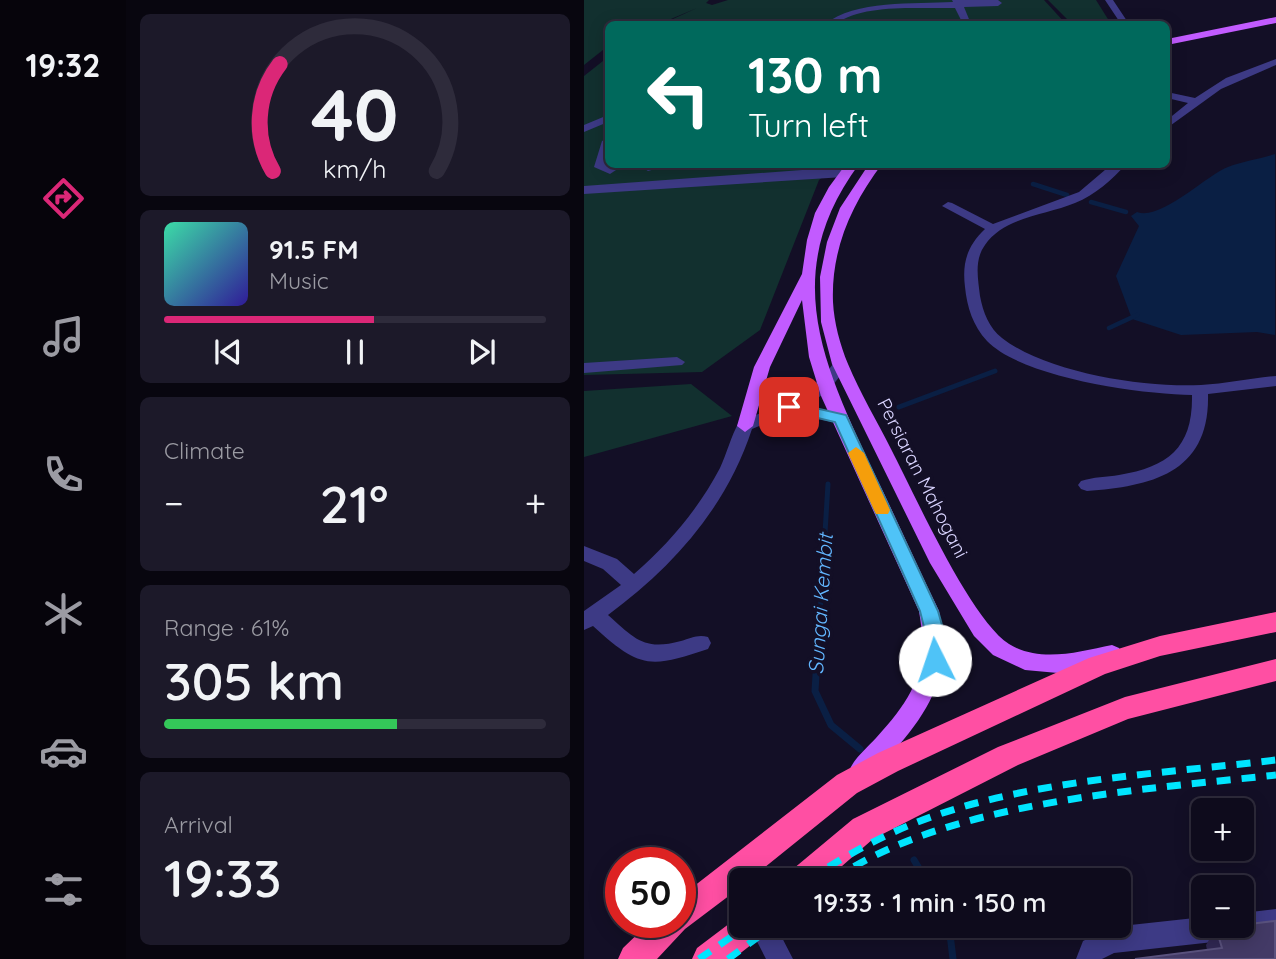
<!DOCTYPE html>
<meta charset="utf-8">
<style>
:root{--surface:#0e0b1c;--page:#1c1929;--text:#f1f3f6;--muted:#9b9ba3;--line:#2e2b3b;--accent:#db2777}
body{margin:0;font-family:Quicksand,sans-serif;background:var(--page);color:var(--text);height:100vh;display:flex;flex-direction:column;font-size:26px;white-space:nowrap}
*{box-sizing:border-box;margin:0}
p{font-size:23px;color:var(--muted)}
.icon{flex:none;width:38px;height:38px;fill:none;stroke:currentColor;stroke-width:2;stroke-linecap:round;stroke-linejoin:round}
.map{position:relative;flex:1;overflow:hidden}
.side{display:flex;flex-direction:column;gap:14px;padding:14px;background:#08060f;width:458px}
.side>*{flex:none}
.guide{position:absolute;left:21px;top:21px;width:565px;height:147px;border-radius:10px;box-shadow:0 4px 18px #0003,0 0 0 2px var(--line);background:#00695c;color:#fff;overflow:hidden}
.buttons{position:absolute;left:607px;top:798px;display:grid;gap:14px}
.buttons a{display:grid;place-items:center;width:63px;height:63px;border-radius:10px;background:var(--surface);box-shadow:0 4px 18px #0003,0 0 0 2px var(--line);font-size:35px}
.speed{position:absolute;left:21px;top:847px;display:flex;gap:14px;font-size:35px;font-weight:700;text-align:center}
.speed>*{display:grid;place-content:center;width:91px;height:91px;border-radius:50%;background:var(--surface);box-shadow:0 4px 18px #0003,0 0 0 2px var(--line);line-height:1}
.speed .limit{border:10px solid #d22;background:#fff;color:#111}
.pin{position:absolute;display:grid;place-items:center;width:60px;height:60px;color:#fff;margin:-30px;border-radius:14px;box-shadow:0 4px 10px #0006}
.me{position:absolute;width:77px;margin:-38px;rotate:356deg;stroke-linejoin:round;filter:drop-shadow(0 0 5px #0008)}
.turn{display:flex;align-items:center;gap:24px;height:147px;padding:0 28px;font-size:32px}
.turn .icon{width:91px;height:91px;stroke-width:2.5}
.turn b{display:block;font-size:49px;line-height:60px}
.big{font-size:52px;font-weight:600;line-height:1.1}
.side .widget{flex:1;display:flex;flex-direction:column;justify-content:center;gap:10px;min-width:0;padding:0 24px;border-radius:10px;background:var(--page)}
.side .dial{align-items:center;gap:0}
.dial svg{height:182px;overflow:visible;fill:none;stroke:var(--line);stroke-width:7;stroke-linecap:round;text-anchor:middle}
.dial text{fill:var(--text);stroke:none}
.song{display:flex;align-items:center;gap:21px}
.cover{width:84px;height:84px;border-radius:10px;background:linear-gradient(135deg,hsl(160 70% 55%),hsl(250 70% 35%))}
.played{height:7px;border-radius:4px;background:linear-gradient(90deg,var(--accent) 55%,var(--line) 55%)}
.keys{display:flex;justify-content:space-around;direction:ltr}
.heat{display:flex;justify-content:space-between;align-items:center;font-size:38px;direction:ltr}
.charge{height:10px;border-radius:5px;background:linear-gradient(90deg,#34c759 61%,var(--line) 0)}
.trip{position:absolute;left:145px;top:868px;width:402px;height:70px;border-radius:10px;background:var(--surface);box-shadow:0 4px 18px #0003,0 0 0 2px var(--line);font-weight:600;line-height:70px;text-align:center}
main{display:flex;flex:1;min-height:0}
.tabs{display:flex;flex-direction:column;width:126px;justify-content:space-around;align-items:center;background:#06040b;color:var(--muted)}
.tabs .icon{width:49px;height:49px}
.tabs .on{color:var(--accent)}
.tabs b{font-size:32px;color:var(--text)}
.map>svg:first-child{display:block}
.green{fill:#12302f}
.water{fill:#0a1f44}
.lines{fill:none;stroke-linecap:round;stroke-linejoin:round}
.stream-far2{stroke:#0a1f44;stroke-width:4.5}
.stream-far1{stroke:#0a1f44;stroke-width:5}
.stream{stroke:#0a1f44;stroke-width:7}
.minor{fill:#3d3a85;fill-rule:evenodd}
.major{fill:#c25bff;fill-rule:evenodd}
.highway{fill:#ff4fa3;fill-rule:evenodd}
.rail{stroke:#00e5ff;stroke-width:7;stroke-dasharray:14 11;stroke-linecap:butt}
.wall{fill:#312854}
.building{fill:#433a66;stroke:#5a527e;stroke-width:2}
.route{fill:#4fc3f7;stroke:#337fa1;stroke-width:2}
.slow{fill:#f59e0b}
.labels{text-anchor:middle;stroke-width:7;stroke-linejoin:round;paint-order:stroke}
.street-label{font-size:19px;fill:#d9d4ff;stroke:#130f26}
.water-label{font-size:21px;font-style:italic;fill:#62b6ff;stroke:#130f26}
</style>
<main>
<nav class="tabs">
<b>19:32</b>
<svg class="icon on" aria-label="directions" viewBox="0 0 24 24"><path d="M12 3l9 9-9 9-9-9zM9 14v-3h6M13 9l2 2-2 2"/></svg>
<svg class="icon" aria-label="music" viewBox="0 0 24 24"><path d="M9 18V5l10-2v13"/><circle cx="6" cy="18" r="3"/><circle cx="16" cy="16" r="3"/></svg>
<svg class="icon" aria-label="phone" viewBox="0 0 24 24"><path d="M5 4h4l2 5-3 2q2 4 5 5l2-3 5 2v4C11 20 4 13 5 4z"/></svg>
<svg class="icon" aria-label="climate" viewBox="0 0 24 24"><path d="M12 3v18M4 7l16 10M4 17L20 7"/></svg>
<svg class="icon" aria-label="car" viewBox="0 0 24 24"><path d="M5 17H2v-5l4-1 3-4h7l3 4 3 1v5h-3M9 17h6M6 11h13"/><circle cx="7" cy="17" r="2"/><circle cx="17" cy="17" r="2"/></svg>
<svg class="icon" aria-label="filters" viewBox="0 0 24 24"><path d="M4 7h16M4 17h16"/><circle cx="9" cy="7" r="2"/><circle cx="15" cy="17" r="2"/></svg>
</nav>
<section class="side">
<div class="widget dial"><svg viewBox="0 0 100 80">
<path d="M14 69A42 42 0 1 1 86 69"/>
<path d="M14 69A42 42 0 0 1 17 22" stroke="#db2777"/>
<text x="50" y="56" font-size="32" font-weight="700">40</text>
<text x="50" y="72" font-size="11">km/h</text>
</svg></div>
<div class="widget">
<div class="song"><i class="cover"></i><div><b>91.5 FM</b><p>Music</p></div></div>
<div class="played"></div>
<div class="keys"><svg class="icon" aria-label="previous" viewBox="0 0 24 24"><path d="M18 5L8 12l10 7zM5 5v14"/></svg><svg class="icon" aria-label="pause" viewBox="0 0 24 24"><path d="M8 5v14M16 5v14"/></svg><svg class="icon" aria-label="next" viewBox="0 0 24 24"><path d="M6 5l10 7-10 7zM19 5v14"/></svg></div>
</div>
<div class="widget"><p>Climate</p>
<div class="heat"><a>−</a><b class="big">21°</b><a>+</a></div>
</div>
<div class="widget"><p>Range · 61%</p><b class="big">305 km</b><div class="charge"></div></div>
<div class="widget"><p>Arrival</p><b class="big">19:33</b></div>
</section>
<div class="map">
<svg width="692" height="959" viewBox="0 0 692 959">
<rect width="100%" height="100%" fill="#130f26"/>
<path class="green" d="M0,0H125L122,3L128,5L144,0H460L482,24H78L113,8L75,24H24V46L0,65Z
M464,0H512L527,24H488Z
M24,57V164L253,165L235,180L176,330L118,372L0,375V76Z
M107,384L148,416L0,457V391Z"/>
<path class="water" d="M691,154V335L673,332L597,335L548,319L532,276L555,226L547,216L553,212C577,221 621,176 644,167C659,161 676,159 691,154Z"/>
<g class="lines">
<path class="stream-far2" d="M449,184L483,195
M507,202L542,212
M525,328L553,315"/>
<path class="stream-far1" d="M315,407L411,371
M236,614L244,484"/>
<path class="stream" d="M236,612L231,691L247,725L276,749
M330,860L342,880
M365,926L369,959"/>
<path class="minor" d="M368,0H414L418,3L414,6L380,7L387,24H379L371,8C337,9 279,3 252,24H242C269,0 332,4 369,2Z
M521,0H529L545,24H537Z
M692,59V65L637,89L583,128V120L604,103L583,98V92L611,98L642,78Z
M24,115V122L0,132V125Z
M24,138L22,165L32,170L26,174L10,167L18,141Z
M89,164L64,171L58,167L60,164Z
M528,164H542C528,180 511,195 491,203C462,215 420,217 401,245C390,260 394,279 396,296C399,312 405,328 418,338C463,373 561,388 617,385C642,384 667,378 692,376V386L624,394C626,473 568,486 503,491L497,489L494,485L497,481C509,477 523,477 535,475C585,467 609,447 608,395C557,394 439,378 403,341C389,326 383,307 381,287C378,263 383,246 401,229L358,206L364,202L368,203L409,224L495,192Z
M245,168L260,169L266,173L260,177L0,194V186Z
M93,357L101,362L98,365L0,373V363Z
M256,359L264,364C253,383 240,395 222,406L263,415L265,419L263,423L257,424L207,413L168,429C142,508 89,567 24,615C51,639 60,651 97,641C107,638 114,634 124,637L127,643L124,649C65,669 55,668 9,626L0,630V611L37,585L19,569L0,561V546L33,559L50,574C85,544 115,508 136,468C143,453 147,436 155,422C192,406 228,396 251,361Z
M692,909V935L530,953L518,959H492L499,941L528,927L620,917V926H658V913Z
M165,926H192L209,959H182Z"/>
<path class="major" d="M692,17V23L583,45V39Z
M262,164H275C194,274 240,366 291,475C313,520 333,566 355,611C367,673 349,707 308,753C298,763 289,776 276,782L268,778L265,771C270,758 283,748 292,738C331,696 345,668 335,611L237,396L225,357L218,300L186,367L169,426L161,432L153,426L170,367L218,274L223,240L231,213L245,187Z
M285,164H298C267,205 247,250 249,302C250,322 256,345 264,364C276,393 293,421 307,449C330,493 386,619 425,644C456,663 494,652 528,645L535,648L538,654L535,660L474,673L441,670L409,655L390,636L346,563L248,364L237,322L236,277L243,242L256,208Z"/>
<path class="highway" d="M692,612V632L576,656L521,674L314,771L273,793L165,880H158V886L101,929L73,959H34L39,948L66,922H96V897L253,775L294,753L505,658L576,636Z
M692,659V681L544,719L434,765L289,839L242,880H205L209,869L269,819L414,747L541,697Z
M158,914V926H181L177,937L149,959H108L113,948Z"/>
<path class="rail" d="M223,880C257,859 289,840 326,825C436,780 575,774 692,760
M249,880C363,801 556,790 692,775
M115,959L163,926
M144,959L189,926"/>
</g>
<path class="wall" d="M34,164H58L56,166L34,167Z
M632,928L691,959L623,950L622,945Z"/>
<path class="building" d="M691,921V959H551L638,948L632,928L658,926V925Z"/>
<path class="route" d="M205,402L262,415L264,419L354,611C359,628 366,649 358,666L351,668L345,666L342,660V635L336,611L251,422L200,410L198,407L200,403Z"/>
<path class="slow" d="M272,447L280,453L306,510L304,514H292L290,510L264,453Z"/>
<g class="labels">
<g class="street-label">
<text transform="translate(339 478) rotate(63)" y="7">Persiaran Mahogani</text>
</g>
<g class="water-label">
<text transform="translate(237 604) rotate(-86)" y="7">Sungai Kembit</text>
</g>
</g>
</svg>
<div class="buttons">
<a>+</a>
<a>−</a>
</div>
<div class="speed"><div class="limit">50</div></div>
<div class="pin" style="left:205px;top:407px;background:#d93025"><svg class="icon" aria-label="arrive" viewBox="0 0 24 24"><path d="M6 21V4h12l-3 4 3 4H6"/></svg></div>
<svg class="me" style="left:351px;top:660px" viewBox="-20 -20 40 40"><circle r="19" fill="#fff"/><path d="M0-13L10 11 0 6-10 11z" fill="#4fc3f7"/></svg>
<div class="trip">19:33 · 1 min · 150 m</div>
<div class="guide">
<div class="turn"><svg class="icon" aria-label="left" viewBox="0 0 24 24"><path d="M17 20v-9H6M10 6l-5 5 5 5"/></svg><div><b>130 m</b>Turn left</div></div>
</div>
</div>
</main>
